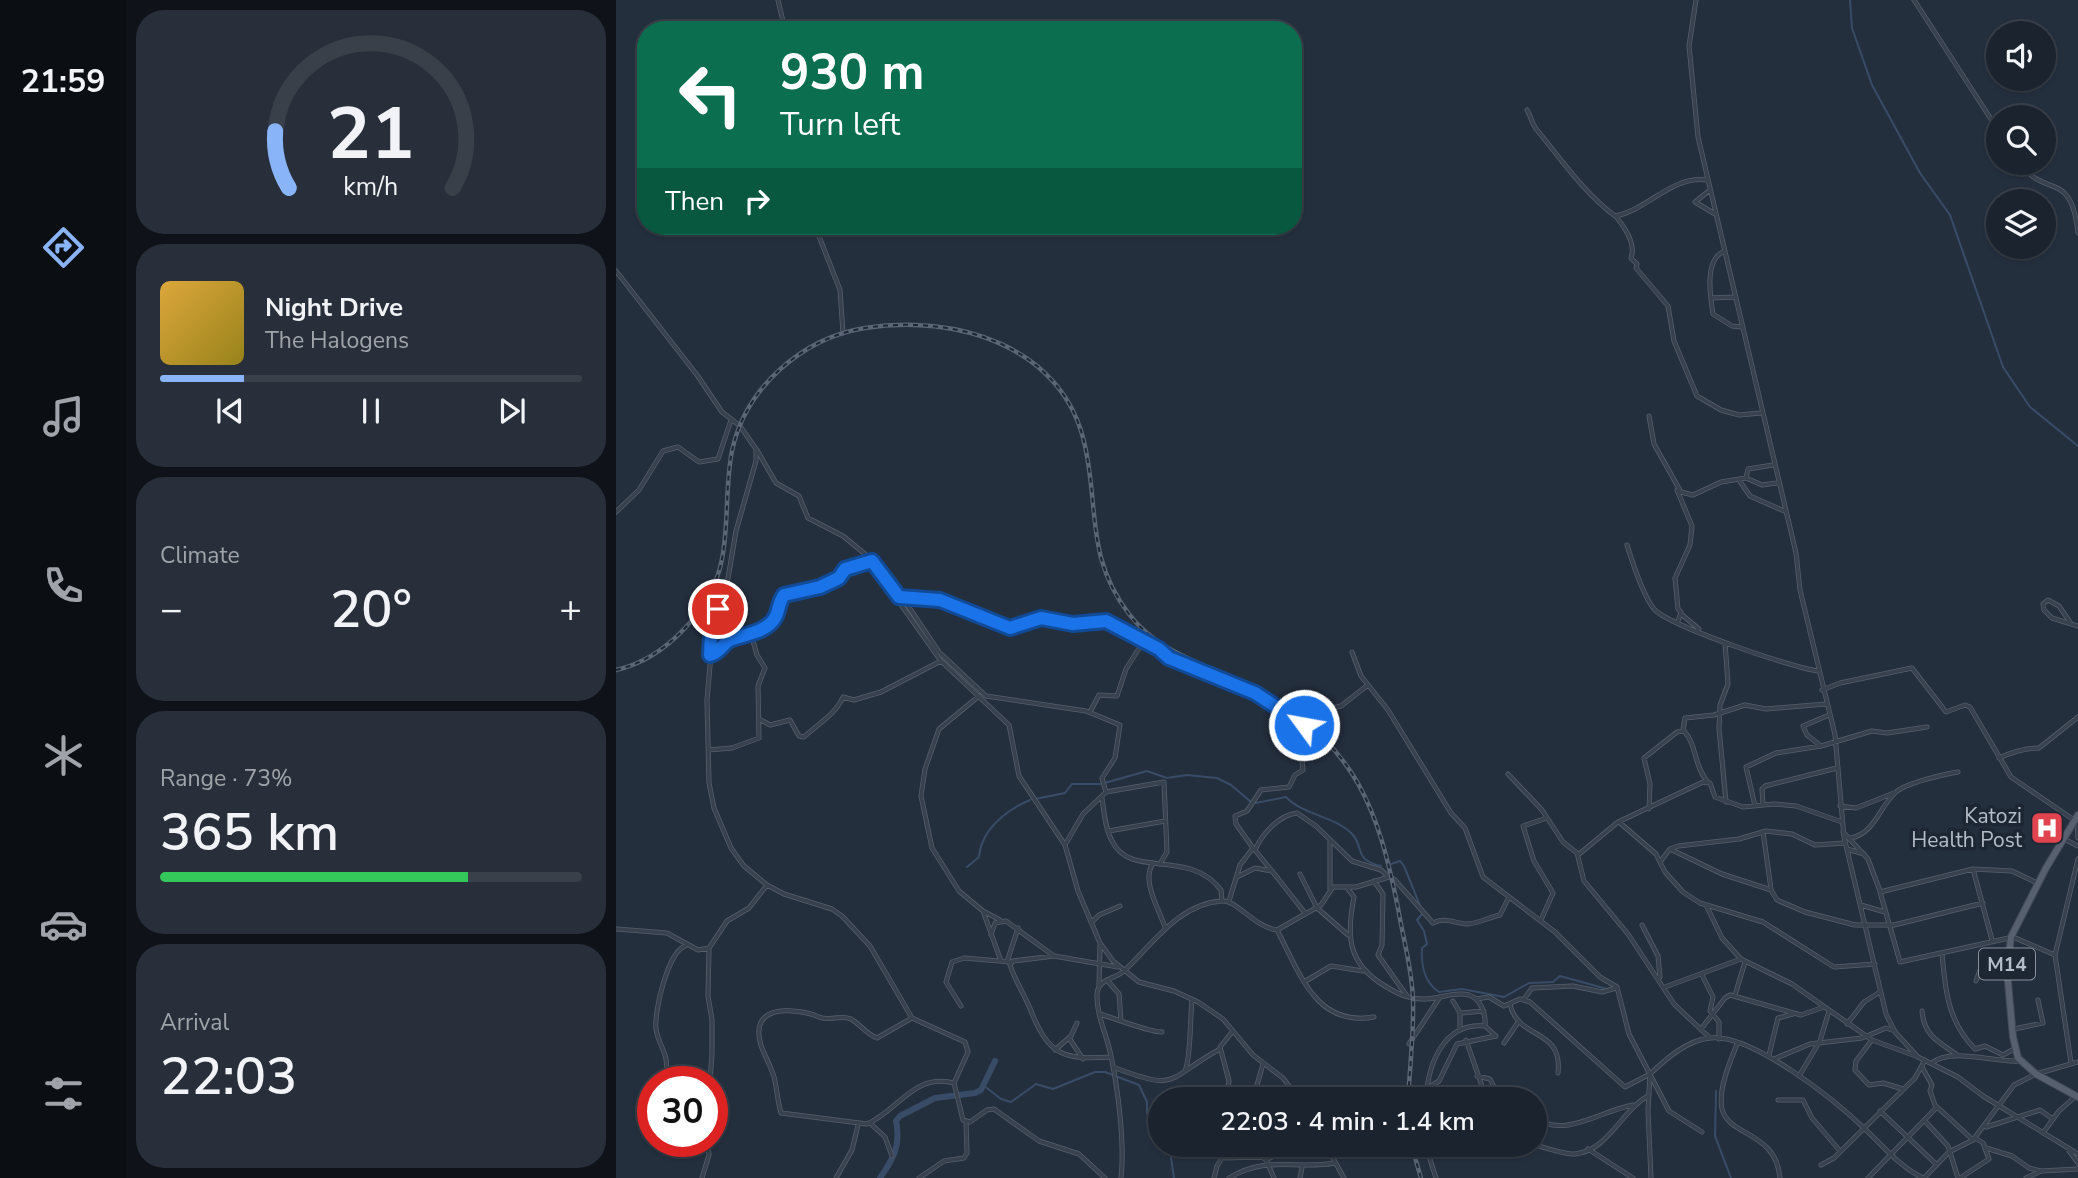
<!DOCTYPE html>
<meta charset="utf-8">
<style>
:root{--surface:#1b232e;--page:#282f3a;--text:#f1f3f6;--muted:#a0a4aa;--line:#39404a;--accent:#8ab4f8}
body{margin:0;font-family:"Nunito Sans",sans-serif;background:var(--page);color:var(--text);height:100vh;display:flex;flex-direction:column;font-size:26px;white-space:nowrap}
*{box-sizing:border-box;margin:0}
p{font-size:23px;color:var(--muted)}
.icon{flex:none;width:38px;height:38px;fill:none;stroke:currentColor;stroke-width:2;stroke-linecap:round;stroke-linejoin:round}
.map{position:relative;flex:1;overflow:hidden}
.details{display:flex;flex-direction:column;gap:10px;padding:10px;background:#0f1319;width:490px}
.details>*{flex:none}
.hud{position:absolute;left:21px;top:21px;width:665px;height:214px;border-radius:28px;box-shadow:0 2px 5px #0004,0 0 0 2px var(--line);background:#0b6e4f;color:#fff;overflow:hidden}
.tools{position:absolute;left:1370px;top:21px;display:grid;gap:14px}
.tools a{display:grid;place-items:center;width:70px;height:70px;border-radius:50%;background:var(--surface);box-shadow:0 2px 5px #0004,0 0 0 2px var(--line);font-size:35px}
.speed{position:absolute;left:21px;top:1066px;display:flex;gap:14px;font-size:35px;font-weight:700;text-align:center}
.speed>*{display:grid;place-content:center;width:91px;height:91px;border-radius:50%;background:var(--surface);box-shadow:0 2px 5px #0004,0 0 0 2px var(--line);line-height:1}
.speed .limit{border:10px solid #d22;background:#fff;color:#111}
.pin{position:absolute;display:grid;place-items:center;width:60px;height:60px;color:#fff;margin:-30px;border:4px solid #fff;border-radius:50%;box-shadow:0 2px 7px #0007}
.me{position:absolute;width:77px;margin:-38px;rotate:302deg;stroke-linejoin:round;filter:drop-shadow(0 0 5px #0008)}
.turn{display:flex;align-items:center;gap:24px;height:147px;padding:0 28px;font-size:32px}
.turn .icon{width:91px;height:91px;stroke-width:2.5}
.turn b{display:block;font-size:49px;line-height:60px}
.then{display:flex;align-items:center;height:66px;padding:0 28px;background:#0003;gap:14px;font-size:26px}
.big{font-size:52px;font-weight:600;line-height:1.1}
.details .widget{flex:1;display:flex;flex-direction:column;justify-content:center;gap:10px;min-width:0;padding:0 24px;border-radius:28px;background:var(--page)}
.details .dial{align-items:center;gap:0}
.dial svg{height:182px;overflow:visible;fill:none;stroke:var(--line);stroke-width:7;stroke-linecap:round;text-anchor:middle}
.dial text{fill:var(--text);stroke:none}
.song{display:flex;align-items:center;gap:21px}
.cover{width:84px;height:84px;border-radius:10px;background:linear-gradient(135deg,hsl(40 70% 55%),hsl(50 70% 35%))}
.played{height:7px;border-radius:4px;background:linear-gradient(90deg,var(--accent) 20%,var(--line) 20%)}
.keys{display:flex;justify-content:space-around;direction:ltr}
.heat{display:flex;justify-content:space-between;align-items:center;font-size:38px;direction:ltr}
.charge{height:10px;border-radius:5px;background:linear-gradient(90deg,#34c759 73%,var(--line) 0)}
.trip{position:absolute;left:532px;top:1087px;width:399px;height:70px;border-radius:35px;background:var(--surface);box-shadow:0 2px 5px #0004,0 0 0 2px var(--line);font-weight:600;line-height:70px;text-align:center}
main{display:flex;flex:1;min-height:0}
.tab-bar{display:flex;flex-direction:column;width:126px;justify-content:space-around;align-items:center;background:#0b0e12;color:var(--muted)}
.tab-bar .icon{width:49px;height:49px}
.tab-bar .on{color:var(--accent)}
.tab-bar b{font-size:32px;color:var(--text)}
.map>svg:first-child{display:block}
.lines{fill:none;stroke-linecap:round;stroke-linejoin:round}
.stream{stroke:#394c67;stroke-width:2}
.river{stroke:#394c67;stroke-width:6}
.street-casing{stroke:#565f6c;stroke-width:5}
.primary-casing{stroke:#414a57;stroke-width:8}
.street{stroke:#38414e;stroke-width:3.5}
.primary{stroke:#56606e;stroke-width:6}
.rail-casing{stroke:#5a6575;stroke-width:4.5}
.rail{stroke:#1d2633;stroke-width:2;stroke-dasharray:5;stroke-linecap:butt}
.route-casing{stroke:#114b97;stroke-width:18}
.route{stroke:#1a73e8;stroke-width:12}
.labels{text-anchor:middle;stroke-width:7;stroke-linejoin:round;paint-order:stroke}
.shield{fill:#1d2633;stroke:#878f9c;stroke-width:2}
.shield-label{font-size:19px;font-weight:bold;fill:#b4bcc9}
.poi-label{font-size:21px;fill:#b4bcc9;stroke:#1d2633;text-anchor:end}
</style>
<main>
<nav class="tab-bar">
<b>21:59</b>
<svg class="icon on" aria-label="directions" viewBox="0 0 24 24"><path d="M12 3l9 9-9 9-9-9zM9 14v-3h6M13 9l2 2-2 2"/></svg>
<svg class="icon" aria-label="music" viewBox="0 0 24 24"><path d="M9 18V5l10-2v13"/><circle cx="6" cy="18" r="3"/><circle cx="16" cy="16" r="3"/></svg>
<svg class="icon" aria-label="phone" viewBox="0 0 24 24"><path d="M5 4h4l2 5-3 2q2 4 5 5l2-3 5 2v4C11 20 4 13 5 4z"/></svg>
<svg class="icon" aria-label="climate" viewBox="0 0 24 24"><path d="M12 3v18M4 7l16 10M4 17L20 7"/></svg>
<svg class="icon" aria-label="car" viewBox="0 0 24 24"><path d="M5 17H2v-5l4-1 3-4h7l3 4 3 1v5h-3M9 17h6M6 11h13"/><circle cx="7" cy="17" r="2"/><circle cx="17" cy="17" r="2"/></svg>
<svg class="icon" aria-label="filters" viewBox="0 0 24 24"><path d="M4 7h16M4 17h16"/><circle cx="9" cy="7" r="2"/><circle cx="15" cy="17" r="2"/></svg>
</nav>
<section class="details">
<div class="widget dial"><svg viewBox="0 0 100 80">
<path d="M14 69A42 42 0 1 1 86 69"/>
<path d="M14 69A42 42 0 0 1 8 44" stroke="#8ab4f8"/>
<text x="50" y="56" font-size="32" font-weight="700">21</text>
<text x="50" y="72" font-size="11">km/h</text>
</svg></div>
<div class="widget">
<div class="song"><i class="cover"></i><div><b>Night Drive</b><p>The Halogens</p></div></div>
<div class="played"></div>
<div class="keys"><svg class="icon" aria-label="previous" viewBox="0 0 24 24"><path d="M18 5L8 12l10 7zM5 5v14"/></svg><svg class="icon" aria-label="pause" viewBox="0 0 24 24"><path d="M8 5v14M16 5v14"/></svg><svg class="icon" aria-label="next" viewBox="0 0 24 24"><path d="M6 5l10 7-10 7zM19 5v14"/></svg></div>
</div>
<div class="widget"><p>Climate</p>
<div class="heat"><a>−</a><b class="big">20°</b><a>+</a></div>
</div>
<div class="widget"><p>Range · 73%</p><b class="big">365 km</b><div class="charge"></div></div>
<div class="widget"><p>Arrival</p><b class="big">22:03</b></div>
</section>
<div class="map">
<svg width="1462" height="1178" viewBox="0 0 1462 1178">
<rect width="100%" height="100%" fill="#242f3e"/>
<g class="lines">
<path class="stream" d="M1234,0L1236,28L1256,85L1304,173L1334,215L1387,367L1414,407L1462,446
M419,799L449,793L456,784H485L531,771L551,778L571,775L601,778L615,785L635,802
M640,803L670,797C688,816 720,816 737,835C748,848 738,860 765,866
M775,864L784,861L788,866L805,908
M351,867L363,857C365,830 390,810 414,800
M807,913L801,920L808,931L811,944L806,948C805,966 808,982 823,992L846,989L888,997L913,983L937,982L944,976L991,989
M367,1085L385,1099L395,1102L420,1084L437,1089L479,1072H489L523,1085L531,1102V1113L544,1126
M1100,1091L1099,1136L1115,1178
M553,1144L558,1178"/>
<path class="river" d="M264,1178C278,1158 285,1145 280,1121L284,1116L319,1098L359,1093L365,1090L379,1061"/>
<defs>
<path id="street" d="M162,0L169,30
M1080,0L1073,46L1082,137L1180,553L1184,590L1219,735L1228,837L1270,1014L1279,1032L1302,1057L1342,1077L1367,1096L1462,1154
M1298,0L1382,130
M911,110C915,116 916,125 921,130C945,159 968,193 999,216C1032,210 1056,175 1091,180
M1404,163C1430,200 1455,168 1462,233
M1094,190L1079,202L1099,214
M1001,218C1010,229 1020,244 1015,258L1021,264L1020,268L1052,306L1058,341L1081,396L1105,410L1123,415L1145,413
M199,226L224,290L227,333
M1109,251C1088,258 1094,296 1097,314L1116,326L1126,327
M0,271L81,375L106,412L124,426L140,449V461L120,531L109,596L98,619L91,700L93,783L98,808L115,848L128,866L151,885L168,894L216,909L226,916L254,946L296,1018L349,1042L352,1052L338,1083L347,1120L354,1122L371,1110L378,1109L423,1141L463,1154L489,1178
M1095,298L1120,297
M1033,416L1038,444L1065,492L1077,495L1105,482L1130,478L1146,485L1161,483
M141,450L160,483L183,496L192,518L227,536L249,554L325,661L393,725L403,776L449,845L462,891L484,943L497,961L523,982L558,991L582,1002L607,1019L637,1055L667,1078L683,1099
M1130,478L1132,469L1157,465
M1123,480L1134,496L1168,511
M1061,490L1076,526L1074,545L1059,578L1062,609L1065,612L1062,621
M0,512L23,490L47,451L62,447L83,462L102,459L115,420
M1011,545C1016,561 1028,597 1038,609C1053,626 1177,668 1202,671
M283,597L324,600L394,628L425,619L457,624L490,621L543,649L553,658L639,693L691,727L699,712L725,706L752,685
M286,597L323,652L370,696L470,711L504,725L499,758L486,778L490,792L467,814L449,845
M1065,614L1083,629
M1454,622L1443,606L1432,600L1427,604L1428,610L1436,618L1462,626
M1109,643L1112,684L1104,705L1103,729L1110,802
M736,652L745,676L772,710L835,813L849,828L867,877L939,932L984,977L1001,987L1013,1034L1053,1111L1086,1132
M94,655L103,652L114,639C129,637 152,631 160,616C163,609 163,602 168,595L204,587L223,578L225,571L256,561
M1206,690L1224,683L1296,668L1330,712L1349,705L1354,707L1395,777L1458,820
M363,696L323,729L309,769L305,796L316,848L343,891L367,911L385,961
M474,712L483,695L501,696L510,669L527,642
M143,719L154,725L174,720L183,736L188,737C203,723 219,715 227,697L238,700L265,692L325,661
M1067,730L1069,718L1098,715L1129,705L1150,709L1210,704
M1205,746L1191,735L1187,726L1213,715
M92,750L116,748L143,738L142,686L149,668L141,655L135,634
M684,758L694,742L690,731L693,727
M1383,758C1396,752 1409,748 1423,748L1462,717
M892,774L926,810L947,842L961,853L968,881L1012,934L1058,1004L1094,1038
M490,792L548,782L551,852L545,862
M486,798C488,812 489,828 496,841C515,880 572,847 605,890L606,901
M1147,805L1146,789L1149,786L1221,768
M1139,806L1130,767L1160,753L1205,746L1256,731L1271,733L1311,727
M1224,806L1240,808L1278,793
M1033,809L1034,784L1028,758L1061,732L1068,731C1081,745 1078,766 1091,781
M1461,819L1462,838
M1003,822L1040,854L1049,872L1067,892L1084,903L1147,922L1218,967L1259,964
M493,831L549,821
M1147,832L1155,889
M1227,832L1252,859L1264,891
M1235,838C1259,833 1263,807 1280,792C1290,783 1329,774 1342,772
M1448,839L1462,846
M714,840V889
M638,849L655,870
M1054,849L1106,874L1155,890L1161,900L1189,912L1239,925H1278L1367,903
M1231,849L1248,854
M639,850C646,834 663,815 681,813L700,826L736,861L765,870L773,877
M962,855L1002,822L1087,782L1094,783L1099,797L1127,807L1158,804L1180,806L1226,822
M1044,862L1054,849L1062,846L1123,839L1150,831L1176,834L1199,845L1229,843
M537,863C525,881 543,909 549,927
M1357,869L1396,871L1421,883
M684,874L701,908L732,935
M621,877L639,868L656,871L689,913
M758,881L767,894L766,945L762,955L791,996
M732,889L738,897C730,937 732,964 769,986C782,994 794,1000 810,999C823,999 840,991 853,995C865,999 870,1014 869,1026L880,1036
M613,901L624,865L637,848L620,824L619,816L631,811L645,790L673,787L679,775L687,770L686,760L671,754L666,745L675,724L687,727
M1245,905L1269,912
M1091,907L1106,938L1125,959L1176,984L1256,1040L1300,1056
M367,911L384,920
M925,920L937,893L918,861L907,826L931,818
M476,922L483,915L504,906
M1026,925L1042,956L1044,977
M0,929L51,933L82,950L93,948
M661,930C684,973 699,1027 758,1017
M375,935L379,923L390,921L438,956
M1397,937L1439,955
M1376,940L1357,869L1264,892L1284,962L1393,938
M1326,953C1329,990 1332,1022 1359,1049L1369,1046L1387,1055L1398,1049
M391,962L402,928
M1086,975L1097,997L1094,1011L1103,1022V1039
M491,980L503,994L505,1021
M1360,981L1364,970L1391,971
M688,982L715,966L747,971
M483,986L484,945
M1049,987L1125,959
M1119,995L1129,962
M860,999L873,997L888,1006L904,999L914,1002L1009,1087L1034,1074
M908,999L916,988L957,986L986,992L1000,988
M837,1001L844,1013V1030
M894,1004C902,1041 947,1027 942,1073
M345,1006L330,982L336,962L348,958L395,962
M1306,1011C1308,1035 1321,1041 1340,1054
M845,1013L868,1011
M484,1014C497,1018 536,1033 546,1032
M296,1018L261,1038C250,1034 244,1024 235,1019C224,1014 213,1022 203,1017C188,1010 145,1003 143,1030C141,1047 156,1064 159,1081C161,1092 162,1102 165,1113L251,1124C283,1110 297,1073 338,1083
M1231,1024L1248,1002L1264,992
M1085,1029L1109,998L1114,995L1185,1015L1208,1007
M1398,1029L1427,1023L1422,1000
M453,1038L467,1059
M850,1040L867,1089
M1256,1040L1240,1061L1239,1070L1253,1085L1267,1083L1287,1089
M888,1043L903,1021
M793,1044L824,997
M1121,1044C1114,1062 1102,1089 1106,1109C1113,1137 1160,1131 1164,1178
M439,1050L455,1036L461,1023
M1153,1055L1162,1018L1177,1014
M495,1057C448,1060 433,1056 415,1011C409,995 399,981 394,965L397,961L438,956L502,967
M1158,1059L1194,1044L1246,1038L1270,1028L1279,1031
M1316,1063C1336,1047 1378,1063 1404,1061
M1455,1063L1439,955L1462,859
M497,1067C564,1093 549,1079 604,1049
M1306,1067L1316,1085L1314,1091L1319,1105L1357,1140
M50,1071C53,1053 42,1045 40,1029C38,1011 52,950 71,945
M569,1071C575,1058 574,1018 576,1000
M861,1076L874,1079L882,1095
M1183,1076L1204,1041L1213,1011
M94,1082L96,1054V1020L92,996L93,948L111,921L133,908L151,885
M810,1089L823,1081L841,1044L880,1036
M610,1099L613,1081L604,1047L617,1031
M637,1099L647,1064
M810,1099C812,1065 827,1022 869,1026
M857,1099L867,1089L889,1099
M1162,1100H1187L1196,1118L1224,1151
M1264,1111L1320,1164
M919,1118C949,1139 986,1110 1017,1105
M1308,1120L1332,1146L1342,1178
M255,1124L269,1137L276,1156
M1370,1127L1424,1110L1437,1119
M1427,1133L1443,1111L1460,1096
M626,1144L650,1160L658,1178
M709,1144L728,1178
M809,1144L820,1178
M916,1144C926,1147 950,1155 959,1154C992,1151 1006,1110 1032,1096
M1370,1148L1396,1156L1413,1168L1425,1171
M972,1149L1017,1178
M1453,1151L1462,1163
M609,1158L645,1157
M650,1160L682,1144
M1205,1165L1218,1158L1299,1078L1309,1060
M86,1178L93,1155L92,1141
M220,1178L236,1150L242,1125
M303,1178L328,1161L348,1158L351,1153L350,1122
M505,1178C509,1145 502,1089 495,1056C491,1035 480,1015 481,994C482,979 499,979 508,971C535,946 563,903 606,901C621,900 638,927 661,930L705,905L717,887H740L773,877L778,879L817,923C829,917 838,923 851,924C861,924 874,917 884,915L893,897
M598,1178L601,1166L615,1144
M613,1178C650,1155 680,1170 719,1163
M684,1178L686,1167
M1035,1178L1032,1110L1034,1074C1050,1059 1071,1040 1094,1038C1136,1033 1220,1101 1250,1130C1268,1147 1284,1167 1307,1178
M1252,1178L1321,1107
M1308,1178L1333,1152L1357,1140L1398,1085L1420,1074L1462,1062
M1344,1178L1373,1159L1367,1143L1359,1138
M1410,1178L1425,1171L1462,1169"/>
<path id="primary" d="M1462,815L1430,868L1395,937L1391,971L1397,1037L1402,1058L1420,1074L1462,1097"/>
</defs>
<use href="#street" class="street-casing"/>
<use href="#primary" class="primary-casing"/>
<use href="#street" class="street"/>
<use href="#primary" class="primary"/>
<defs>
<path id="rail" d="M0,670C50,659 97,608 106,559C113,523 109,486 116,451C129,388 186,338 249,328C339,314 448,345 469,446C483,510 470,558 513,614C547,659 604,667 650,695C741,749 762,809 782,908C787,938 796,969 797,999C798,1032 794,1066 792,1099
M795,1144L805,1178"/>
</defs>
<use href="#rail" class="rail-casing"/>
<use href="#rail" class="rail"/>
</g>
<g class="lines">
<defs>
<path id="route" d="M102,609L95,635L94,655C105,652 107,642 116,639C131,634 152,632 160,616C163,609 163,602 168,595L204,587L223,578L229,569L256,561L283,597L324,600L394,628L425,618L457,624L490,621L543,649L553,658L639,693L688,725"/>
</defs>
<use href="#route" class="route-casing"/>
<use href="#route" class="route"/>
</g>
<defs>
<symbol id="hospital-square" viewBox="-11 -11 22 22"><rect x="-9" y="-9" width="18" height="18" rx="4" fill="#e0444e" stroke="#1d2633"/><path d="M-5-5h3v3.5h4V-5h3V5h-3V1.5h-4V5h-3Z" fill="#fff"/></symbol>
</defs>
<g fill-rule="evenodd">
<use href="#hospital-square" x="1412" y="809" width="38" height="38"/>
</g>
<g class="labels">
<rect class="shield" x="1363" y="948.5" width="56" height="31" rx="5"/>
<g class="shield-label">
<text x="1391" y="971">M14</text>
</g>
<g class="poi-label">
<text x="1406" y="823">Katozi<tspan x="1406" dy="24">Health Post</tspan></text>
</g>
</g>
</svg>
<div class="tools">
<a><svg class="icon" aria-label="sound" viewBox="0 0 24 24"><path d="M4 9h4l5-4v14l-5-4H4zM17 9q2 3 0 6"/></svg></a>
<a><svg class="icon" aria-label="search" viewBox="0 0 24 24"><circle cx="10" cy="10" r="6"/><path d="M15 15l6 6"/></svg></a>
<a><svg class="icon" aria-label="layers" viewBox="0 0 24 24"><path d="M12 4l9 5-9 5-9-5zM3 14l9 5 9-5"/></svg></a>
</div>
<div class="speed"><div class="limit">30</div></div>
<div class="pin" style="left:102px;top:609px;background:#d93025"><svg class="icon" aria-label="arrive" viewBox="0 0 24 24"><path d="M6 21V4h12l-3 4 3 4H6"/></svg></div>
<svg class="me" style="left:688px;top:725px" viewBox="-20 -20 40 40"><circle r="17" fill="#1a73e8" stroke="#fff" stroke-width="3"/><path d="M0-11L8 9 0 5-8 9z" fill="#fff"/></svg>
<div class="trip">22:03 · 4 min · 1.4 km</div>
<div class="hud">
<div class="turn"><svg class="icon" aria-label="left" viewBox="0 0 24 24"><path d="M17 20v-9H6M10 6l-5 5 5 5"/></svg><div><b>930 m</b>Turn left</div></div>
<div class="then">Then<svg class="icon" aria-label="right" viewBox="0 0 24 24"><path d="M7 20v-9h11M14 6l5 5-5 5"/></svg></div>
</div>
</div>
</main>
